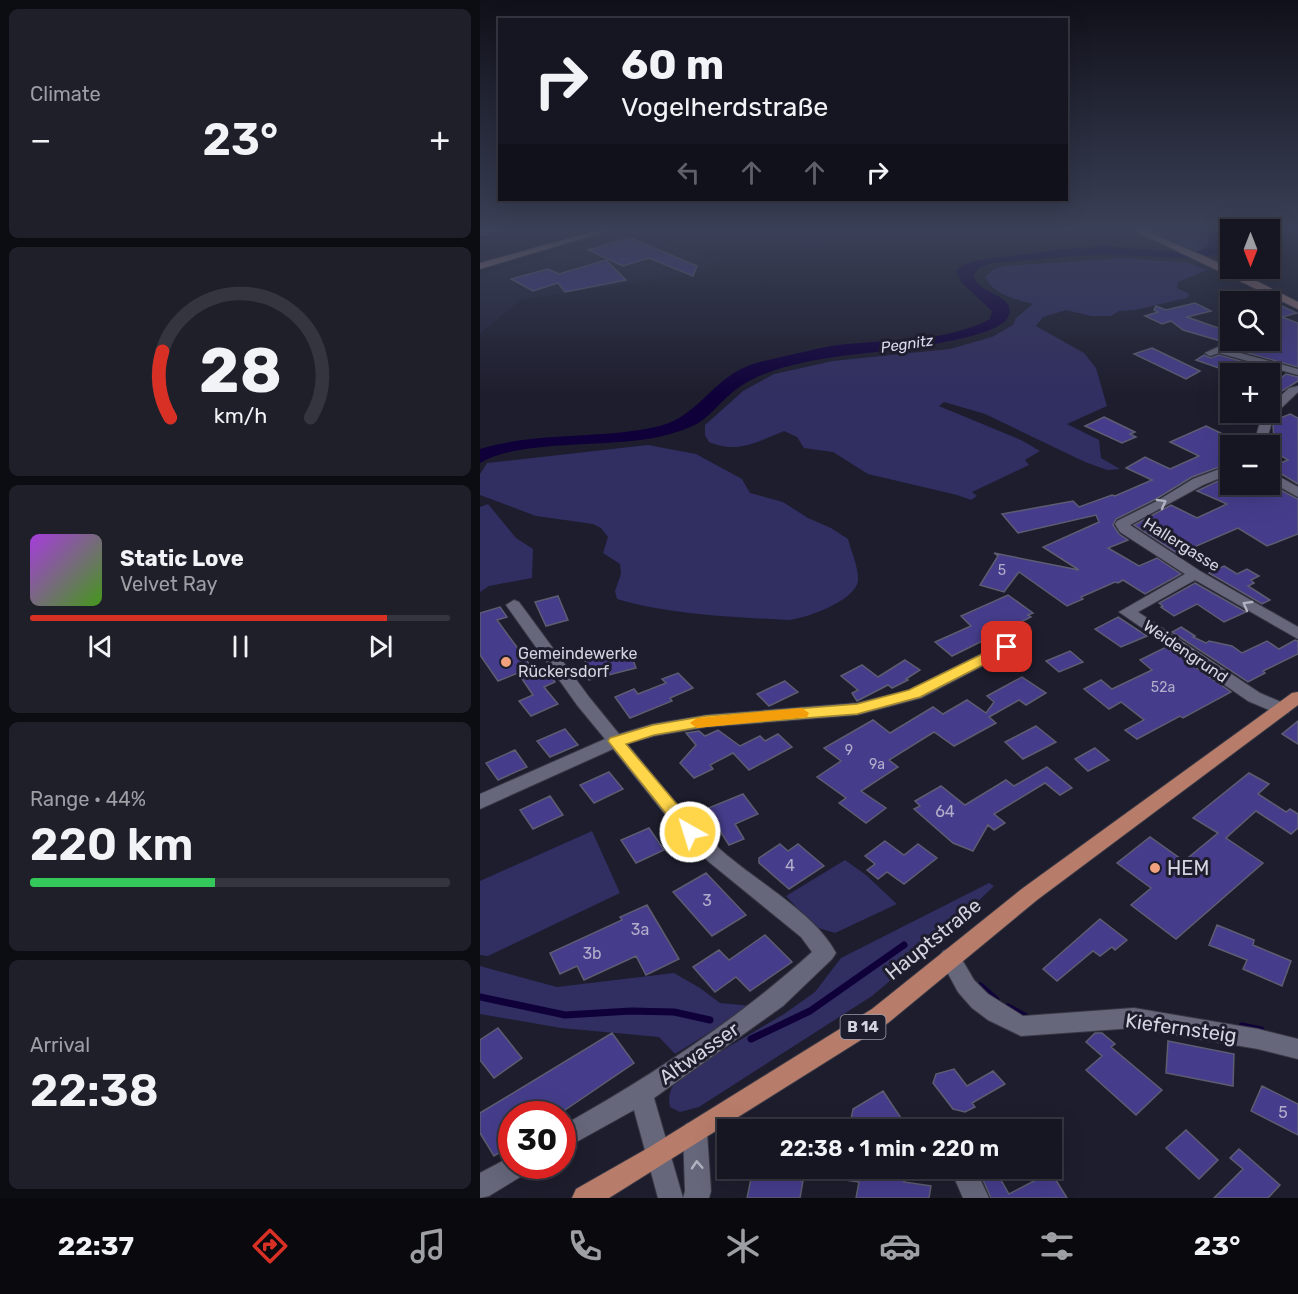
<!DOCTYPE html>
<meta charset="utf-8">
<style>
:root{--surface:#161622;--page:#1f1f2a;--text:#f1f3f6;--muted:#9e9fa5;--line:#353540;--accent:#d93025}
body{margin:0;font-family:Rubik,sans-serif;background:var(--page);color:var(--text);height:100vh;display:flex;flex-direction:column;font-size:22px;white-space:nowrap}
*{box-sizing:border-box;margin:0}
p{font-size:20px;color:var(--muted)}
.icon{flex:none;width:33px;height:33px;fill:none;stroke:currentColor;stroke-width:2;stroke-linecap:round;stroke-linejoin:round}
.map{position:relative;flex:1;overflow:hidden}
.drawer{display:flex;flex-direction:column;gap:9px;padding:9px;background:#0c0c13;width:480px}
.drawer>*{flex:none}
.hud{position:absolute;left:18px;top:18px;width:570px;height:183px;border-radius:0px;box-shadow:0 6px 24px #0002,0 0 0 2px var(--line);background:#161622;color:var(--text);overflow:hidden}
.needle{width:39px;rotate:180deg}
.buttons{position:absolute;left:740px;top:219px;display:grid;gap:12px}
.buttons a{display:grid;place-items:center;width:60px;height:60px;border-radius:0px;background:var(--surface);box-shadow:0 6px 24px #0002,0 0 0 2px var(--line);font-size:30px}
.speed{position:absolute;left:18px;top:1101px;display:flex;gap:12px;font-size:30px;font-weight:700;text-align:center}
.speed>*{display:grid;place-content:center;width:78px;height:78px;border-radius:50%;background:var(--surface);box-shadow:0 6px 24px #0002,0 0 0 2px var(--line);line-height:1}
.speed .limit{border:9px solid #d22;background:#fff;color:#111}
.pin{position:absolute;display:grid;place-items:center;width:51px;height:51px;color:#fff;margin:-26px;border-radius:12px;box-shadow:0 3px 9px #0006}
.me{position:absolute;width:66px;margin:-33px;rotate:321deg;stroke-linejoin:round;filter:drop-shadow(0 0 4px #0008)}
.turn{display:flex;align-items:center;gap:21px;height:126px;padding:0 24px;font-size:27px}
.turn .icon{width:78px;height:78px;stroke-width:2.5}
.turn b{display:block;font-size:42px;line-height:51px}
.lanes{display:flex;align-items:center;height:57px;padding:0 24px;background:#0003;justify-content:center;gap:30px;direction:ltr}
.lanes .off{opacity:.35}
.big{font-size:45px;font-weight:600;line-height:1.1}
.drawer .widget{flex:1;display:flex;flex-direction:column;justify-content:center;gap:9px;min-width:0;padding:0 21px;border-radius:9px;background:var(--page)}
.drawer .dial{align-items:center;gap:0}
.dial svg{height:156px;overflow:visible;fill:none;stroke:var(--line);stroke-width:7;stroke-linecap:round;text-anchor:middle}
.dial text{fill:var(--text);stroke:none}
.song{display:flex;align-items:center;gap:18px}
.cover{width:72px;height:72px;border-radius:9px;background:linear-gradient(135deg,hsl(280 70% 55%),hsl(100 70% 35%))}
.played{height:6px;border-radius:3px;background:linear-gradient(90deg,var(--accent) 85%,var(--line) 85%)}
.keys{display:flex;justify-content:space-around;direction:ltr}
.heat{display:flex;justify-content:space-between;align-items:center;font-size:33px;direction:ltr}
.charge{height:9px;border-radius:4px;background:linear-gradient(90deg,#34c759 44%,var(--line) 0)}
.trip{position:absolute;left:237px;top:1119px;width:345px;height:60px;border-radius:0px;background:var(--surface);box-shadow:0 6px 24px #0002,0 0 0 2px var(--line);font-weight:600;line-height:60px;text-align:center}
.menu{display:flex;height:96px;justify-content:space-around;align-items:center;background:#09090e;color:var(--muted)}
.menu .icon{width:42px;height:42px}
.menu .selected{color:var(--accent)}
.menu b{font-size:27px;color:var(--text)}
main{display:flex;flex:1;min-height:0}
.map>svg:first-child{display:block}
.built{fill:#222239}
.green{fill:#312e61}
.water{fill:#0f0039}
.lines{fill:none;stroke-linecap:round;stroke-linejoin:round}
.stream{stroke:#0f0039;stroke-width:7}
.building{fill:#453d8b;stroke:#5c5d71;stroke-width:1.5}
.street-casing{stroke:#383845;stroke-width:2}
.secondary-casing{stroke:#383845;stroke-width:2}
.primary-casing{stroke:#383845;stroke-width:2}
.street{fill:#66677b;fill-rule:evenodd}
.secondary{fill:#8f7273;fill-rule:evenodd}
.primary{fill:#b87d6a;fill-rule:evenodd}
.oneway{stroke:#b2b3c1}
.route{fill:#ffd54a;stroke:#a68a30;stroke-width:1.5}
.slow{fill:#f59e0b}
.poi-dot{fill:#f1a17d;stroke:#1d1d2d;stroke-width:2}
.labels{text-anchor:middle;stroke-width:6;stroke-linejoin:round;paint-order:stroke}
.number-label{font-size:14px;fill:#b0aeca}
.far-water-label{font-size:15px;font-style:italic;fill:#d9daf0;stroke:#1d1d2d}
.shield{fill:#1d1d2d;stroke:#9c9daa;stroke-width:1.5}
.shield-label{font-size:15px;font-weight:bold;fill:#d3d4df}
.street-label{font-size:16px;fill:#d3d4df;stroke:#1d1d2d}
.poi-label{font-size:16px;fill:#d3d4df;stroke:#1d1d2d;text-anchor:start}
.near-number-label{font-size:16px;fill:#b0aeca}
.near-poi-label{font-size:20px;fill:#d3d4df;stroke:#1d1d2d;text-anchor:start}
.near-street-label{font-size:20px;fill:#d3d4df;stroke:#1d1d2d}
</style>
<main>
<section class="drawer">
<div class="widget"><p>Climate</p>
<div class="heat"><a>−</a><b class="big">23°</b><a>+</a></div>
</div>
<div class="widget dial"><svg viewBox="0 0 100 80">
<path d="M14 69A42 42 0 1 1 86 69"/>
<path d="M14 69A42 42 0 0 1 10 35" stroke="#d93025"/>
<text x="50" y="56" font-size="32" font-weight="700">28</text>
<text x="50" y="72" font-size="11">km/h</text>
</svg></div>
<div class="widget">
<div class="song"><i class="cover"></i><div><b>Static Love</b><p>Velvet Ray</p></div></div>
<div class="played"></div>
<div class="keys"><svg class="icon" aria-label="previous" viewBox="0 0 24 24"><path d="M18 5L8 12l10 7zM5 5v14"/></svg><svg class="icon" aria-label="pause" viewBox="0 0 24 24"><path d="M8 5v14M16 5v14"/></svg><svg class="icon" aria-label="next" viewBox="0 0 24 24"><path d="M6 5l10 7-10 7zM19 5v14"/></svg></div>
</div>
<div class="widget"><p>Range · 44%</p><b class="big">220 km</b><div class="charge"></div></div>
<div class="widget"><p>Arrival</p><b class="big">22:38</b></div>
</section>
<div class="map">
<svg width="818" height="1198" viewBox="0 0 818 1198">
<rect width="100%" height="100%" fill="#1d1d2d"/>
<path class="built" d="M287,228H379L343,245L324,246L311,242Z
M155,230L239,264L203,275L41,300L0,334V274Z"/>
<path class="green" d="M664,228C685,228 714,223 731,240L729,245L718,252Z
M644,258L709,263L727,270L698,282L697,288L709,294L707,298L655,310L639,311L631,316H611L586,310L563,317L556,326L604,353L616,368L627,406L587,424L619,440L621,458L640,469L627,470L605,462L505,414L464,402L459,406L541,440L560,451L545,460L549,465L492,492L497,496L491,500L477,495L388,474L353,452L324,448L317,437L304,431C277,442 257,454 229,442L225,435V425L263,391L294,374L353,361L470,349L512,337L533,325L536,318L553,304C535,299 514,295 505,277L514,269L524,266Z
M168,445L216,454L262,479L270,493L303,502L328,518L351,528L368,539C371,551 379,568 378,581C375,601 327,618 309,620C254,617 191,615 137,599L135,591L141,574L140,564L123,553L128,537L121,528L113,524L56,516L0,495V474L7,463Z
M8,504L36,538L53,549L52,578L9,586L0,592V507Z
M112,831L140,893L8,956L0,955V881Z
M365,860L386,875L417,904L355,933L335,927L306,896Z
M509,883L514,886L455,943L392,996L219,1107L200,1112L190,1107C187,1093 192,1086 201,1075L304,1014L335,992L361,958Z
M0,966L77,987L194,973L220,988L240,1003L272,1006L195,1054L179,1037L81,1028L0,1014Z"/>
<path class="water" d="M706,228C722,228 732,230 747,237L750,243L745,251L734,255L708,258L620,254L512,263L499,268L494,275C496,295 535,293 529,315C522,342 389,352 361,356C328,361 285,368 258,388C245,397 236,409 224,419C213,428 192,434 178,437C129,448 39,439 0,463V449C59,431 122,440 180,426C215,417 231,384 261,369C274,362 290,360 305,356C322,353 340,347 358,345C407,339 465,343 510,319L512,311L482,283L476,271L483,265L499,260L594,248L628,246L707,253C717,252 727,251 730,240L726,235Z"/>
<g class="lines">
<path class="stream" d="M500,986L516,1000
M0,997L85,1015L151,1011L194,1012L230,1020
M528,1007L550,1019
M762,1026L781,1030
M271,1039L330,1011L424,945"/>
</g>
<path class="building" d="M150,238L217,266L213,276L169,258L143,266L108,250Z
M126,260L146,280L85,292L78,283L53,291L31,279L68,269L79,274Z
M789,300L817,313L802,317L818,323V367L739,345L744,342L703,330L691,321L682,324L665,316L678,312L674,310L676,306L686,310L715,303L731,311L707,317L750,332V340H789Z
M672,348L720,371L706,379L654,354Z
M724,355L731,358L739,355L775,365L761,374H756L716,360Z
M806,374L818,377V381L802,391L789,387Z
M810,414L818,418V484L790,467L808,460L795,452L793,426L795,420Z
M624,417L655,432L650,434L656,437L642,443L605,426Z
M726,426L751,438L742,442L750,445V463L712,477L676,499L636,519L633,525L639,534L648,540L628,548L659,566L677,558L701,574L665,594L643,580L638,583L635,582L601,597L603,599L587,606L539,572L524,592L500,585L518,556L514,553L599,570L563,547L619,522L616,515L538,533L522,514L593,501L599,507L632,495L635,496L672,480L646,468L665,457L690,469L719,456L690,442Z
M738,481L760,491L777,484H789L818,499V534L787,546L758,528L698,554L654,525L691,505L717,518L747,504L717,491Z
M744,566L757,574L767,569L779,576L771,580L774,583L768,586L790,600L782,604L729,573Z
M715,583L766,612L744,622L717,604L694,616L681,607L683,606L679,603Z
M528,595L553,613L548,615L551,617L472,656L455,642L491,626L481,616Z
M78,596L88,620L66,626L55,602Z
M20,607L27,617L17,620L58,676L68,672L75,682L64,687L78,704L51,716L39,701L53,695L38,673L18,681L0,655V613Z
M638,617L667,636L641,647L615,629Z
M701,627L715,636L713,637L726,643L729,641L752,646L762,653L787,641L799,649L815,640L818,641V654L783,671L785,673L768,682L692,632Z
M686,647L751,692L703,718L700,716L657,739L645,730L664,720L641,702L629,709L604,689L621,680L632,689L672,670L660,660Z
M590,651L603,662L579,672L566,661Z
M117,654L121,658L129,655L133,660L152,657L156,668L109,680L100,670L107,666L104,658Z
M425,660L440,670L426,679L428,680L412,688L408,685L377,701L372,693L378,690L361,676L382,665L398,677Z
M198,673L213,688L190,698L192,701L150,718L135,697L154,689L158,694L186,683L182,679Z
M542,677L566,693L546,705L539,700L509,717L516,723L474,746L454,732L409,760L418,767L381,791L406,808L386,823L359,803L366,798L337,777L361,761L344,748L393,720L410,733L453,707L463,714L487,700L506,713L514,702L507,696Z
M305,681L318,692L289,706L277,694Z
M818,721V744L802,734Z
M556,726L576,742L543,759L525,742Z
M85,729L98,745L70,757L57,741Z
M238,730L260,746L280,736L285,741L298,734L312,747L269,770L253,753L230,765L233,769L214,778L200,763L216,745L206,733L219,731L225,736Z
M615,748L629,760L608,771L595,759Z
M35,750L47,767L18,780L6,763Z
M567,767L592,788L580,795L565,783L514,814L525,823L514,830L508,825L493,851L473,843L434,809L440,806L435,801L461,786L485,805L526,780L534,786Z
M129,772L143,789L114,803L100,785Z
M769,773L789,784L778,794L806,812L810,809L818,814V828L811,834L776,811L746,838L783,863L696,939L651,905L671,888L637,863L670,837L704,861L738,833L713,818Z
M263,794L278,814L255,824L264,839L249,845L226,809Z
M70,796L83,815L53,829L40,810Z
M169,828L184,850L156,863L141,840Z
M405,841L424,855L438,844L457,858L424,884L407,872L398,879L387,870L395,864L385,856Z
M300,844L308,851L318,844L344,866L309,889L279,863V858Z
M226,873L266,915L232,936L193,892Z
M167,905L199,959L166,975L156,956L104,980L97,966L80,974L70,953L142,920L140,917Z
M620,919L647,940L635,950L632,947L620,956L613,951L577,981L563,969Z
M737,925L774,940L773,945L811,961L802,986L763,969L767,960L729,945Z
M285,935L312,962L270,991L256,977L235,992L213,967L239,950L249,960Z
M18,1028L42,1058L14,1078L0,1060V1040Z
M132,1033L154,1063L79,1114H32V1145L14,1156L0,1133V1113Z
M615,1033H622L635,1044L631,1047L682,1090L656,1115L606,1070L622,1056L606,1042Z
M688,1041L754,1054L753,1086L686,1073Z
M474,1069L487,1086L513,1071L525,1084L492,1103L495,1107L485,1112L473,1109L453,1083L456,1074Z
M782,1086L818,1104V1135L771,1111Z
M403,1091L429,1130H369L373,1109Z
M706,1130L738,1160L719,1179L686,1148Z
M759,1149L800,1185L788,1198H734L763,1169L750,1158Z
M338,1168H427L424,1182L451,1186L449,1198H376L379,1182L338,1176Z
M508,1168H514L529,1194L571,1172L587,1198H511L500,1173Z
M272,1174L323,1181L320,1198H267Z"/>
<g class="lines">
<defs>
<path id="street" d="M15,228H32L0,236V230Z
M738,347L818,369V375L739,353L730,356L725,353Z
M818,386V392L794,415L785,446H773L783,412H789V407L809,388Z
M750,465V474L723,485L650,525L720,571L818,627V639L715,580L658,612L780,693L808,705L810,709L808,713H796L768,701L639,612L705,574L640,532L635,524L637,521L677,501L713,479Z
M789,471L818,487V497L789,481Z
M34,600L39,602L109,697L139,734L173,724L227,715L377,703L429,690L521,644H533L535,647L533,650L441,698L377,715L227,727L174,736L147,744C178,780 207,820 242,851C276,881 336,914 356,953L352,959L303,1006L174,1098L203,1198L205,1191L203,1132L206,1124L215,1121L224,1124L227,1132L231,1191L229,1198H178L154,1110L82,1150V1126C171,1076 257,1020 332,952L321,937L229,862L203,837L133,749L0,809V794L125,739L97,705L26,605Z
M470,948L477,951L494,980L508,994L543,1016L654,1008L778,1029L818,1039V1059L778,1049L654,1028L541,1036L508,1020L492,1008L478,992L459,957L463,951Z
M32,1156V1166H48L45,1174L9,1196L0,1198V1173Z
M470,1168H495L509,1198H483Z"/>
<path id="secondary" d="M126,228H138L0,269V263Z
M649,228H659L749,267L818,302V309Z"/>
<path id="primary" d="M818,692V705L557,900L408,1023L129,1198H92L96,1189L168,1148L392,1009L543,888L812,693Z"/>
</defs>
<use href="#street" class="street-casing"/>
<use href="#secondary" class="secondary-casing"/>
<use href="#primary" class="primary-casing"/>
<use href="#street" class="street"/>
<use href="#secondary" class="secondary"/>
<use href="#primary" class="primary"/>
</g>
<defs><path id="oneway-chevron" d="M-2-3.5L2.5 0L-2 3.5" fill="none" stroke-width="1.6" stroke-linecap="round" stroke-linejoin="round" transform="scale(1.5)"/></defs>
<g class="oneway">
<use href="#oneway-chevron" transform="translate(682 503) rotate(-29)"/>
<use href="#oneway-chevron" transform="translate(767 605) rotate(-150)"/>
<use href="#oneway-chevron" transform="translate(217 1165) rotate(-93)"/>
</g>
<linearGradient id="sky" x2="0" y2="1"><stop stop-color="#101019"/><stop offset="0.58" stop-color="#3a4057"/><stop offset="1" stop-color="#3a4057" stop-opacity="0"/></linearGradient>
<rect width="818" height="395" fill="url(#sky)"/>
<path class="route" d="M527,642L534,647L532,650L440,697L377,714L226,726L174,735L146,744L216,827L218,832L216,836L210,838L204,836L128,741L130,738L173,725L226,716L377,704L429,690Z"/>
<path class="slow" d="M322,708L329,713L327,717L217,728L210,723L217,718Z"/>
<g class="poi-dot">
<circle cx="26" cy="662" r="6"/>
<circle cx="675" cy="868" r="6"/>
</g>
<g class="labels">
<g class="number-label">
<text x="522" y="575">5</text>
<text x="683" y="692">52a</text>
<text x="369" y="755">9</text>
<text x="397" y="769">9a</text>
</g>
<g class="far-water-label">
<text transform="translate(427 344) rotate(-8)" y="5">Pegnitz</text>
</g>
<rect class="shield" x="360.5" y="1015" width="45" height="24" rx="4.5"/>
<g class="shield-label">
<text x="383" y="1032">B 14</text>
</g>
<g class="street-label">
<text transform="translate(702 544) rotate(32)" y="6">Hallergasse</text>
<text transform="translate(706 651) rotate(34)" y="6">Weidengrund</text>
</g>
<g class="poi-label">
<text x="38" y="659">Gemeindewerke<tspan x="38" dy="18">Rückersdorf</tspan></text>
</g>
<g class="near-number-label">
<text x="465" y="817">64</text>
<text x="310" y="871">4</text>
<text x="227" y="906">3</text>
<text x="160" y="935">3a</text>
<text x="112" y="959">3b</text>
<text x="803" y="1118">5</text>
</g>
<g class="near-poi-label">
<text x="687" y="875">HEM</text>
</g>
<g class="near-street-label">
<text transform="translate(453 939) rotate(-39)" y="7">Hauptstraße</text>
<text transform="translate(701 1028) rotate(8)" y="7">Kiefernsteig</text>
<text transform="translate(219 1053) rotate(-35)" y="7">Altwasser</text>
</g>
</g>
</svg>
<div class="buttons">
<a><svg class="needle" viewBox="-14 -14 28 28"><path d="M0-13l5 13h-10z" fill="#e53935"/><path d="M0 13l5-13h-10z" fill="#9e9fa5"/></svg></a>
<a><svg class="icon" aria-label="search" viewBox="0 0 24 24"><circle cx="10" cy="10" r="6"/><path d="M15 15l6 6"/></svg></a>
<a>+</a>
<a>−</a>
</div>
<div class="speed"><div class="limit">30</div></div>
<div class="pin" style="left:527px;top:647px;background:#d93025"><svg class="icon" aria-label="arrive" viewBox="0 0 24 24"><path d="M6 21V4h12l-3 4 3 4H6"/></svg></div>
<svg class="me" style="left:210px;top:832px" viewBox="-20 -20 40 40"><circle r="17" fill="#ffd54a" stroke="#fff" stroke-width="3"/><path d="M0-11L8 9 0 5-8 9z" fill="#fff"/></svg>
<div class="trip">22:38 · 1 min · 220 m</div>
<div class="hud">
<div class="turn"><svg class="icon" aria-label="right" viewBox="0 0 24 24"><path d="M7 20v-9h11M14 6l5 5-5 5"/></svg><div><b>60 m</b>Vogelherdstraße</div></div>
<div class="lanes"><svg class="icon off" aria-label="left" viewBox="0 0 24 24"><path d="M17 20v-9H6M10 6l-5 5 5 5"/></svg><svg class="icon off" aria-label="ahead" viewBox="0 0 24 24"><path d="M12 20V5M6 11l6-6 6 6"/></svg><svg class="icon off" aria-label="ahead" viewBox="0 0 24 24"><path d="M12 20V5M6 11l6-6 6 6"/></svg><svg class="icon" aria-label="right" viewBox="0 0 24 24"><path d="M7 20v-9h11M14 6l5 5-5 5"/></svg></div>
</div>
</div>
</main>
<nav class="menu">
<b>22:37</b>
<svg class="icon selected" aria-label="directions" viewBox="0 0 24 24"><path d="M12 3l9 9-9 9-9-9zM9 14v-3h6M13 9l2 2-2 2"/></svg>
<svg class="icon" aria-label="music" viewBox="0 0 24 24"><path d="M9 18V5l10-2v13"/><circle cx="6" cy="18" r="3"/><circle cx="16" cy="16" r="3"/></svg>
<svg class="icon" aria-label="phone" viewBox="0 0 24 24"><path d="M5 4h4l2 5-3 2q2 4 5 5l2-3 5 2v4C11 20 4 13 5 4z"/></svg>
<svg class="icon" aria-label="climate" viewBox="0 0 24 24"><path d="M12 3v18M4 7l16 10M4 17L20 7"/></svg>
<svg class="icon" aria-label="car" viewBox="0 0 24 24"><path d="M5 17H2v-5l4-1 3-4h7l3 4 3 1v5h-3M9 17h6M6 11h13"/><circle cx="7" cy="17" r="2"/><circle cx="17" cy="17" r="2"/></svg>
<svg class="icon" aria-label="filters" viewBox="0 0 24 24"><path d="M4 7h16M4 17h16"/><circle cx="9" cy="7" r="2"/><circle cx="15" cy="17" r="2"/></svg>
<b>23°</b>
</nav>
